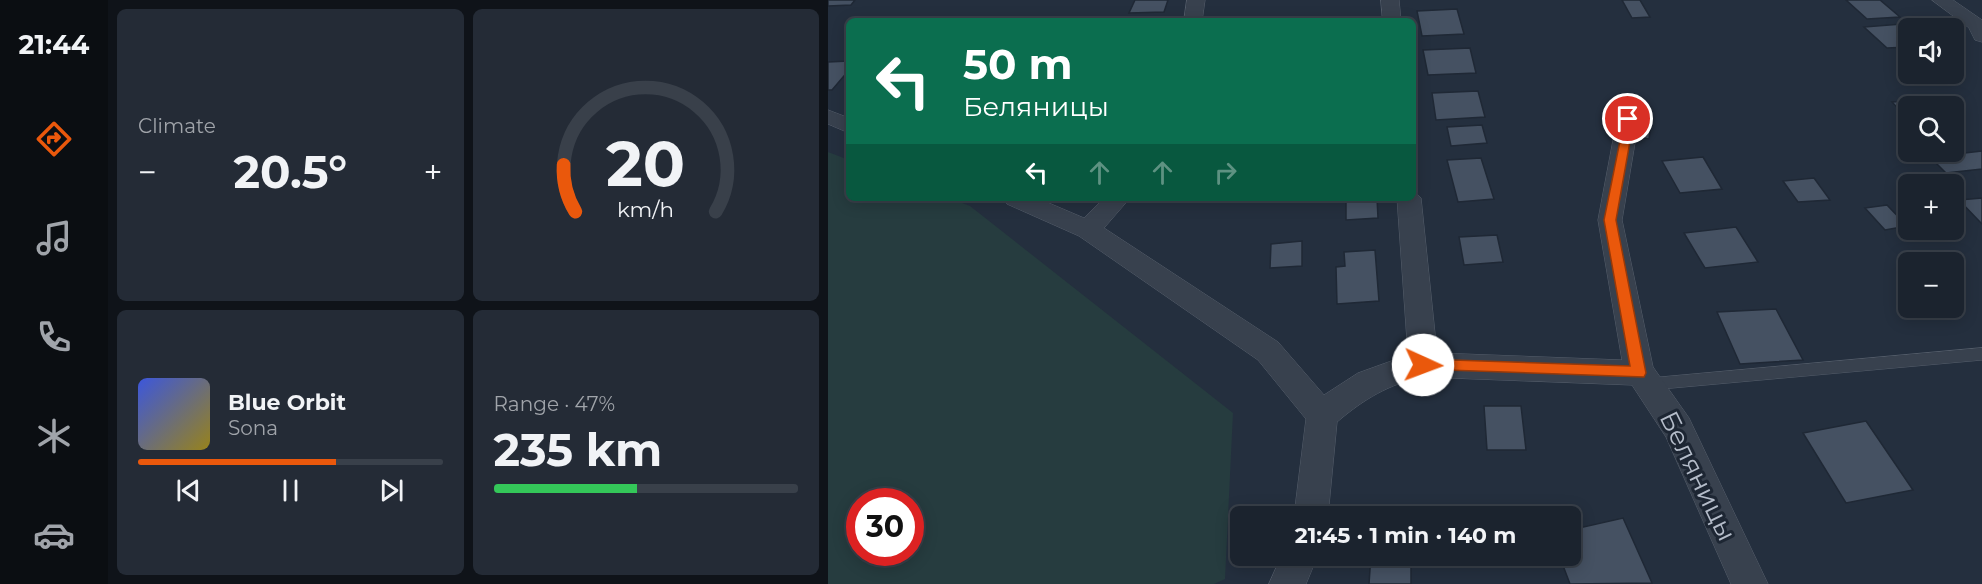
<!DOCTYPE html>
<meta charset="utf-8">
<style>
:root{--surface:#1b232e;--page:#242b36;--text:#f1f3f6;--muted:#a0a4aa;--line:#39404a;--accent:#ea580c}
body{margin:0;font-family:Montserrat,sans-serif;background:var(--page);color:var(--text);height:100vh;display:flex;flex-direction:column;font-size:22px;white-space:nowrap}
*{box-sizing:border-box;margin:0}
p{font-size:20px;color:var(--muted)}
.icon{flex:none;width:33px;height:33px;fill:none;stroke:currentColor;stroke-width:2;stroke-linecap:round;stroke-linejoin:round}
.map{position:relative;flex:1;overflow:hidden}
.details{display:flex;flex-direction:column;gap:9px;padding:9px;background:#0f1319;width:720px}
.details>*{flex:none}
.guide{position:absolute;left:18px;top:18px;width:570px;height:183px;border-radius:9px;box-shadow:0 3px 15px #0003,0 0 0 2px var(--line);background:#0b6e4f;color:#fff;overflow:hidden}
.controls{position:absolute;left:1070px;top:18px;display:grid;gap:12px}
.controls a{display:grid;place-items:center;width:66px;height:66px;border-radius:9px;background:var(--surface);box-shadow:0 3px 15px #0003,0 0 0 2px var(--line);font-size:30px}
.speed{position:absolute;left:18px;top:488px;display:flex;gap:12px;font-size:30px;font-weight:700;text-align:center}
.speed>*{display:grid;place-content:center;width:78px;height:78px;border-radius:50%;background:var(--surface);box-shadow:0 3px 15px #0003,0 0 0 2px var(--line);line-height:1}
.speed .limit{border:9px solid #d22;background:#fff;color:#111}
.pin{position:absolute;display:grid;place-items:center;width:51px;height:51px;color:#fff;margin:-26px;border:3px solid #fff;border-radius:50%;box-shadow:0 2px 6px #0007}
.me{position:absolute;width:66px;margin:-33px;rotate:92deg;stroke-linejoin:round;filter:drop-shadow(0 0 4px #0008)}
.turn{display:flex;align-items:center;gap:21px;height:126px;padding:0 18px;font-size:27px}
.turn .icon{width:78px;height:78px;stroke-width:2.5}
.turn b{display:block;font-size:42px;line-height:51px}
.lanes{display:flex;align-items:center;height:57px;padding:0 18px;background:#0003;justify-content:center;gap:30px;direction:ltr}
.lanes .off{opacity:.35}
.big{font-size:45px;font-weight:700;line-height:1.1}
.details .widget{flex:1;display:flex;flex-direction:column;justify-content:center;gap:9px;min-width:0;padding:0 21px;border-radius:9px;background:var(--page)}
.details .dial{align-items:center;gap:0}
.dial svg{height:156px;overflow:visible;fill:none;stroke:var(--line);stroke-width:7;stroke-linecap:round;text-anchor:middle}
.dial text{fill:var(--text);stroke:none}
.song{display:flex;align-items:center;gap:18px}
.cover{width:72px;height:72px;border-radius:9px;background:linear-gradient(135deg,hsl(230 70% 55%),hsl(50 70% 35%))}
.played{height:6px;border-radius:3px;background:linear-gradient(90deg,var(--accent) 65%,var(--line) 65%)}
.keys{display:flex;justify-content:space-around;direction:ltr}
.heat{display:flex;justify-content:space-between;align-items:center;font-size:33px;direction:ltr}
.charge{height:9px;border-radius:4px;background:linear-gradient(90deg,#34c759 47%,var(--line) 0)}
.details .tiles{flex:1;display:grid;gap:9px;grid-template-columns:repeat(2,1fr)}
.trip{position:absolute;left:402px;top:506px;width:351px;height:60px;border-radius:9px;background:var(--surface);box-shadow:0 3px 15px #0003,0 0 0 2px var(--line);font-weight:700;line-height:60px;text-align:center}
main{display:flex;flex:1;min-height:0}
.tabs{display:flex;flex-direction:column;width:108px;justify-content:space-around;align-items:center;background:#0b0e12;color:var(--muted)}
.tabs .icon{width:42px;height:42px}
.tabs .active{color:var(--accent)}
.tabs b{font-size:27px;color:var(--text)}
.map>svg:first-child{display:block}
.green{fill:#263c3f;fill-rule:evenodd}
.building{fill:#455162;stroke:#1f2835;stroke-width:1.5}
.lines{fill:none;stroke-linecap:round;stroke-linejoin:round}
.service-casing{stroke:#565f6c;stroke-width:1}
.minor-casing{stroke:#565f6c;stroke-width:1}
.service{fill:#38414e;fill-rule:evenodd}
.minor{fill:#38414e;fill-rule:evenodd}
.route{fill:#ea580c;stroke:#983908;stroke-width:1.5}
.labels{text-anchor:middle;stroke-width:6;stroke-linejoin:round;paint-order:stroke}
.near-street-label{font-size:26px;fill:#b4bcc9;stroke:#1d2633}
</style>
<main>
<nav class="tabs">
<b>21:44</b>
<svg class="icon active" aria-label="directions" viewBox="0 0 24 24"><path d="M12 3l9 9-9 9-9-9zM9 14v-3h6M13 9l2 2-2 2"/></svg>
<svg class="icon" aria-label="music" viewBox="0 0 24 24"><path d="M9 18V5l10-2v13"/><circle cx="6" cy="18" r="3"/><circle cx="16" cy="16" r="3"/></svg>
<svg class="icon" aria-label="phone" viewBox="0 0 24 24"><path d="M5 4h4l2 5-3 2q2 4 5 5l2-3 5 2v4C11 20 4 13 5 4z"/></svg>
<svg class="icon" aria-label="climate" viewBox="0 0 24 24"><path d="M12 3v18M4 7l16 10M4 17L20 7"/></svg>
<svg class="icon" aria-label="car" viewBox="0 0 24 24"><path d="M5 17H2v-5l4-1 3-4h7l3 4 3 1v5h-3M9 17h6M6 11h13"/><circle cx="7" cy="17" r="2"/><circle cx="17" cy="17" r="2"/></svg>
</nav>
<section class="details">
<div class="tiles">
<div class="widget"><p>Climate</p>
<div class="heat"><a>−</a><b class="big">20.5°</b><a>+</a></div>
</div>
<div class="widget dial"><svg viewBox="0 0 100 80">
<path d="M14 69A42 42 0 1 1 86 69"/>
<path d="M14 69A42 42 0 0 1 8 45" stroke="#ea580c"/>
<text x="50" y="56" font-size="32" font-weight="700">20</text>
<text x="50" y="72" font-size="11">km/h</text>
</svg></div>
<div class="widget">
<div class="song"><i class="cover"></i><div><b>Blue Orbit</b><p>Sona</p></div></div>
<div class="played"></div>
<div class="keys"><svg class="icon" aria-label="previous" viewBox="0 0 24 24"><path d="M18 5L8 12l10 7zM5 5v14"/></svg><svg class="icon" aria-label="pause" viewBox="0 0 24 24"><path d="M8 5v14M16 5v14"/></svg><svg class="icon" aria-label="next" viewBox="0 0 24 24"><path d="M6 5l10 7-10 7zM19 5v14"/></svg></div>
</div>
<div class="widget"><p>Range · 47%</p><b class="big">235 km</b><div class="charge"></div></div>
</div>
</section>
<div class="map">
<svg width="1154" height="584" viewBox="0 0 1154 584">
<rect width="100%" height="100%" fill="#242f3e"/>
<path class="green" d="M0,152L21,160V198H121L142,206L405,413L397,579L386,584H0ZM32,501H82V552H32Z"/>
<path class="building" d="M0,0H27L23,5L0,6Z
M307,0H340L336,12L301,13Z
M794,0H812L822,17L804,18Z
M1018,0H1052L1072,17L1039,19Z
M629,9L636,34L594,36L589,11Z
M1074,24L1080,29V47L1059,48L1036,27Z
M642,48L648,73L600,75L595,50Z
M21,61V70L4,90H0V62Z
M650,91L657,117L608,120L604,93Z
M1102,100L1108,106H1080V119L1064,102Z
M806,119L823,122L821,139L803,136Z
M654,125L659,143L623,146L619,127Z
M1154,151V169L1118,173L1102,157Z
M875,157L894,189L852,193L834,161Z
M653,158L666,199L630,202L619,160Z
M986,178L1002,200L970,202L955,181Z
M518,198H549L550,218L518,220Z
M1154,198V224L1131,200Z
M1059,205L1079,226L1057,230L1037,208Z
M908,227L930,262L877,268L856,233Z
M669,235L675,262L636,265L631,237Z
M474,241V266L442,268L443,244Z
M547,250L551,301L509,304L508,267L517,266L516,252Z
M948,309L975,360L912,364L889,312Z
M656,406H693L698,450H659Z
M1038,421L1085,490L1018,503L975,433Z
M795,518L824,583L742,584L731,555H742V530Z
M543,555H583V584H541Z"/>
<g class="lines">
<defs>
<path id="service" d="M1154,348V360L822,390L817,389L814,384L817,379L822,378Z"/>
<path id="minor" d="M359,0H377L374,21H356Z
M553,0H571L573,21H555Z
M1104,0H1125L1154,20V42L1147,40L1141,28Z
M0,110L21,118V133L0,124Z
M800,112L808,114L811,119L794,220L825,367L861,418L940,584H903L838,437L804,385L595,377C561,384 536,399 509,422L500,516H466L478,419L430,360L251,236L179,204L175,198H209L256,218L276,198H302L276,228L450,342L496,395L530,373L580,355L569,198H585V191L593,198L609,353L794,360L770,220L789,119L792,114Z
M454,555H490L478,584H441Z"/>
</defs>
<use href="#service" class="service-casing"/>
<use href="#minor" class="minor-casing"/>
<use href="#service" class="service"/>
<use href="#minor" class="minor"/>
</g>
<path class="route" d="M797,116L806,119L788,220L818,373L816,377L590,369L588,365L590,361L595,359L802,366L776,220Z"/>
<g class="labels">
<g class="near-street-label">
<text transform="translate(870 476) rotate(64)" y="9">Беляницы</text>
</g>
</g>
</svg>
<div class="controls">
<a><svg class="icon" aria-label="sound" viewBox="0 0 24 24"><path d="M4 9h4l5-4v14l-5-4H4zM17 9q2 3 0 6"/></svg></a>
<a><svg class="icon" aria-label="search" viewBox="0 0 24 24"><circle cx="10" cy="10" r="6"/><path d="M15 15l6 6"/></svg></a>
<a>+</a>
<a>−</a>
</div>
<div class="speed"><div class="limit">30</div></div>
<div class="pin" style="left:800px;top:119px;background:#d93025"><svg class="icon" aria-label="arrive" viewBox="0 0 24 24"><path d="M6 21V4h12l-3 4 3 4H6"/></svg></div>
<svg class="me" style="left:595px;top:365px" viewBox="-20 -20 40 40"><circle r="19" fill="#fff"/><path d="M0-13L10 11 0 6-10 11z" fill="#ea580c"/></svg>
<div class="trip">21:45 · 1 min · 140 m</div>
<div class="guide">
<div class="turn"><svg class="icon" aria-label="left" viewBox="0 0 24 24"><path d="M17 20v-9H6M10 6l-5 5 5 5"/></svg><div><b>50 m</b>Беляницы</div></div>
<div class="lanes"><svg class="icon" aria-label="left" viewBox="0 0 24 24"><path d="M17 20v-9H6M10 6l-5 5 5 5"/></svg><svg class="icon off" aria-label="ahead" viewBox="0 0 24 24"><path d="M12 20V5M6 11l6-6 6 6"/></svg><svg class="icon off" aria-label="ahead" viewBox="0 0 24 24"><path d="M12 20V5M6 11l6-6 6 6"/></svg><svg class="icon off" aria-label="right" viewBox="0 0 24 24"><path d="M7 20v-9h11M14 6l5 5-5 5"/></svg></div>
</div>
</div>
</main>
